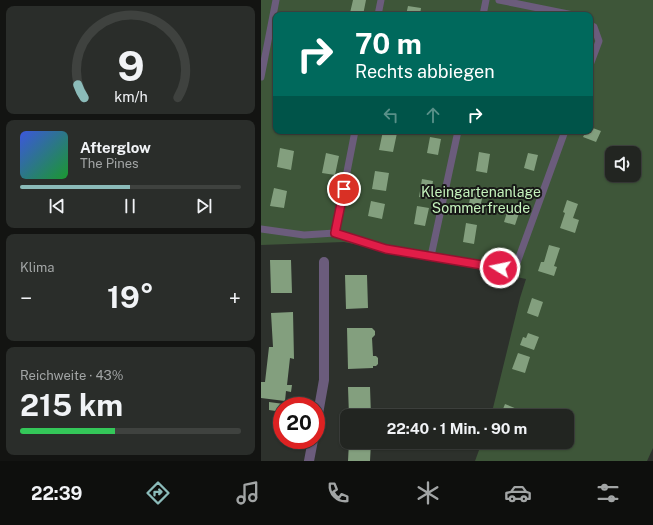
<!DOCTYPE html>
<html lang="de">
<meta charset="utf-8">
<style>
:root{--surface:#222521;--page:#2a2d2a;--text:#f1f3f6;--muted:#a2a5a5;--line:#3f423f;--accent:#8bbbb9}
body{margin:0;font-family:"Public Sans",sans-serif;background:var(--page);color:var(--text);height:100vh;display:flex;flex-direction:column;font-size:15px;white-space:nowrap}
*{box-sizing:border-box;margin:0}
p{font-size:13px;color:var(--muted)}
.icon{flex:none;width:22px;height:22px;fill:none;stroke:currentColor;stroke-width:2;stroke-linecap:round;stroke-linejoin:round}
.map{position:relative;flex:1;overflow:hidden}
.details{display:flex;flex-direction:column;gap:6px;padding:6px;background:#131412;width:261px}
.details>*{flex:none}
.banner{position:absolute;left:12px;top:12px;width:320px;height:122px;border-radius:8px;box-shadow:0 1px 3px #0004,0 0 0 1px var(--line);background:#00695c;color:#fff;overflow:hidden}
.fabs{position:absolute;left:344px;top:146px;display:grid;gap:8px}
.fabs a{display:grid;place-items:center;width:36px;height:36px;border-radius:8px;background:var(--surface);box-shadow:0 1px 3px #0004,0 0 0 1px var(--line);font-size:20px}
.speed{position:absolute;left:12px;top:397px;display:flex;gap:8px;font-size:20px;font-weight:700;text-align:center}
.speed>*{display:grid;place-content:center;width:52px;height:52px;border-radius:50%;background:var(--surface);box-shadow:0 1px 3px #0004,0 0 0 1px var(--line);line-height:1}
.speed .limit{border:6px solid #d22;background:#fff;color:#111}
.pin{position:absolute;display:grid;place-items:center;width:34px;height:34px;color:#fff;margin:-17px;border:2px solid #fff;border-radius:50%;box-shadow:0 1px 4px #0007}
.me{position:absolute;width:44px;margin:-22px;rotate:280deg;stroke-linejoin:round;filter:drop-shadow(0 0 3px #0008)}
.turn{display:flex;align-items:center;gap:14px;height:84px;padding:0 16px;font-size:18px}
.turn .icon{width:52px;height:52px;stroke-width:2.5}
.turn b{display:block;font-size:28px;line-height:34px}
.lanes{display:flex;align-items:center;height:38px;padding:0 16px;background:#0003;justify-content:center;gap:20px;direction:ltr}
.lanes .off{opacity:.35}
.big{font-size:30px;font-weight:700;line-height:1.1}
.details .card{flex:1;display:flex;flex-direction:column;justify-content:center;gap:6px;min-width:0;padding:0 14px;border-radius:8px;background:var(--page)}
.details .dial{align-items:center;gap:0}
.dial svg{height:104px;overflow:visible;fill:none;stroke:var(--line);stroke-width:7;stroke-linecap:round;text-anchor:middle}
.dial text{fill:var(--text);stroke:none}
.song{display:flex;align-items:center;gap:12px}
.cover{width:48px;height:48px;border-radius:6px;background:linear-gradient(135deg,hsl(230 70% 55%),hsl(130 70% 35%))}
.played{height:4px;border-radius:2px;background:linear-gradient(90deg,var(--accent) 50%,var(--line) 50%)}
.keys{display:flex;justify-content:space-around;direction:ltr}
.heat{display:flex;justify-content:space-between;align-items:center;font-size:22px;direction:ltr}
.charge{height:6px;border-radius:3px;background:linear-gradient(90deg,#34c759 43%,var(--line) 0)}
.trip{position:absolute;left:79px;top:409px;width:234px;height:40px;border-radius:8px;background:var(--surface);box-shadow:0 1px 3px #0004,0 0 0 1px var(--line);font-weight:700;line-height:40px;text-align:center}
.dock{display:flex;height:64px;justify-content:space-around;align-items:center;background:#0e0f0d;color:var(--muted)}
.dock .icon{width:28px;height:28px}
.dock .selected{color:var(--accent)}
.dock b{font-size:18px;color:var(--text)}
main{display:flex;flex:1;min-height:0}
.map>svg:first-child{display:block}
.green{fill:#3e5639;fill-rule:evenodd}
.building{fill:#839f7e}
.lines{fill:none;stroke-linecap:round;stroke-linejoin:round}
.service{stroke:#6b5c7c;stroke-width:7}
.minor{stroke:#6b5c7c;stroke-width:10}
.route-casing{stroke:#92132f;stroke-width:10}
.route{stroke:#e11d48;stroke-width:7}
.labels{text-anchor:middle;stroke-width:4;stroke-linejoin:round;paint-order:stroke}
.park-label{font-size:14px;fill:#c4f2bc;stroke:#171816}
</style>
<main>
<section class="details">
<div class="card dial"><svg viewBox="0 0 100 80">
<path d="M14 69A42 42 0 1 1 86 69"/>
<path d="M14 69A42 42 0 0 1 9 59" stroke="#8bbbb9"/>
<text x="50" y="56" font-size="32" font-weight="700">9</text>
<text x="50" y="72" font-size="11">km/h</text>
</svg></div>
<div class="card">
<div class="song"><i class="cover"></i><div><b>Afterglow</b><p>The Pines</p></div></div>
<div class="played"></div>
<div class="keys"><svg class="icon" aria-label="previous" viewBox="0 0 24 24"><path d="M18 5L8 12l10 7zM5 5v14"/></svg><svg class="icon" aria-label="pause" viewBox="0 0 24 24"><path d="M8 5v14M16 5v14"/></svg><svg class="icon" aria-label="next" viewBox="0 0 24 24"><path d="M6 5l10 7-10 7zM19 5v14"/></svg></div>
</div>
<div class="card"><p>Klima</p>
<div class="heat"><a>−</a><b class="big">19°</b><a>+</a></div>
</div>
<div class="card"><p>Reichweite · 43%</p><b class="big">215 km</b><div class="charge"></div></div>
</section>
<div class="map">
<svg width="392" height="461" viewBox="0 0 392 461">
<rect width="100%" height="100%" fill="#2d312c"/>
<path class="green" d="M0,0H392V448L386,461H214L221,442H306V416H230L259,298L265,279L83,242L0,245ZM15,15H329V131H15ZM351,153H373V175H351Z"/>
<path class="building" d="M92,0H105L102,15L89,13Z
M147,6L160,8L159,15H145Z
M329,127L340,131L335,142L322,137L325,131H329Z
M122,131L136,133L132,152L118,150Z
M169,137L180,139L177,155L166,153Z
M19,148L33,151L30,170L16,167Z
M218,152L229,154L226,173L215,171Z
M65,153L78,156L74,175L61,173Z
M267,153L277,155L273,171L263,168Z
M114,171L128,173L125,191L111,189Z
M161,179L172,181L169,199L158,197Z
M13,188L26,191L23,208L9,206Z
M210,193L222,195L220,203L223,204L221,212L207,209Z
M306,200L317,204L312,218L318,220L314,233L299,228L304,213L302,212Z
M110,201L124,204L121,219L107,216Z
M156,206L168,208L164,226L153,224Z
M248,206L259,210L254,225L243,222Z
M205,223L216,225L213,244L202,242Z
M288,245L299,248L293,266L296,267L293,276L277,271L280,262H283Z
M9,260H30L31,293H10Z
M84,275H106L107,308L85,309Z
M271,298L282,302L277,317L266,313Z
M32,312L33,359L29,358L26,385H31L30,392L25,391L24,401L0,398V382H4L8,347H12L10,313Z
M86,328H111L114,331V335L111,338L112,356H115L117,358V364L115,366H112V368L87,369Z
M267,333L278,337L273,350L259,345L262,337L265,338Z
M257,353L269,357L264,373L251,369Z
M87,387H109L110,416H88Z
M8,402L23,404V406H21V412L8,410Z
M244,404L256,409L253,416H243L240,414Z
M88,442H110L109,461H87Z
M236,442H245L242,450L234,447Z"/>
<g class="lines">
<path class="service" d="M238,0L312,15
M117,15L120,0
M222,15L225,0
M329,25L333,27L338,41L329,65
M0,77L15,0
M0,229L43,235L74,233L125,249L253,271L304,131
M74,233L94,131
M170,256L197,131"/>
<path class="minor" d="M55,425L63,380V262
M48,461L52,440"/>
</g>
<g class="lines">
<defs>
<path id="route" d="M83,189L74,233L125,249L239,268"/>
</defs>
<use href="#route" class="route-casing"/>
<use href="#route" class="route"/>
</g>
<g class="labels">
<g class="park-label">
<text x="220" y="197">Kleingartenanlage<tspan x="220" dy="16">Sommerfreude</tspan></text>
</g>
</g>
</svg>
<div class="fabs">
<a><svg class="icon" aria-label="sound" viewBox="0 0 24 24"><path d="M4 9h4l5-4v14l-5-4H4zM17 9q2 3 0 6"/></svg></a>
</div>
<div class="speed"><div class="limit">20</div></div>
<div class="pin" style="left:83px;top:189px;background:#d93025"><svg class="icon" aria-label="arrive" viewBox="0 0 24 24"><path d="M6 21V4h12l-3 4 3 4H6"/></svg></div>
<svg class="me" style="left:239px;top:268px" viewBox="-20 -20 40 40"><circle r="17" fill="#e11d48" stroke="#fff" stroke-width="3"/><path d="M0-11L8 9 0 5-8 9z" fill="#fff"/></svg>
<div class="trip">22:40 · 1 Min. · 90 m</div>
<div class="banner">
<div class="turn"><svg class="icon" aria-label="right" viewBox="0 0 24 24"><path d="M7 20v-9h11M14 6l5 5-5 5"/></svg><div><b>70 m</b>Rechts abbiegen</div></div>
<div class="lanes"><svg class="icon off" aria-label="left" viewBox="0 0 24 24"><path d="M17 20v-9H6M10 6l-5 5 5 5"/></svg><svg class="icon off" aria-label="ahead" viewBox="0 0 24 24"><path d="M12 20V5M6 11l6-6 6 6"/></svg><svg class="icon" aria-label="right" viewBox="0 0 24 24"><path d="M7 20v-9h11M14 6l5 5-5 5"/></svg></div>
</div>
</div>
</main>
<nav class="dock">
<b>22:39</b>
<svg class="icon selected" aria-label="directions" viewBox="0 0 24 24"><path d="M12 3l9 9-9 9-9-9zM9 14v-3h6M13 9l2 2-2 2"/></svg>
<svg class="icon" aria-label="music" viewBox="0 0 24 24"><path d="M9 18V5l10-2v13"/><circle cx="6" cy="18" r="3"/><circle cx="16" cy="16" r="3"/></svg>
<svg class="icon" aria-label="phone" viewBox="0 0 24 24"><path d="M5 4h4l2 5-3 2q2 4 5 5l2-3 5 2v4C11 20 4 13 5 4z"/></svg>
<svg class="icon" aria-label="climate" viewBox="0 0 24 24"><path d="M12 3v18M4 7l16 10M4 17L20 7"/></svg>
<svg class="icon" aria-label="car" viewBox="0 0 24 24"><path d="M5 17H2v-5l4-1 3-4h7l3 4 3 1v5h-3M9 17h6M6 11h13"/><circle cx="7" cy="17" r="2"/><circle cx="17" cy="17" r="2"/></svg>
<svg class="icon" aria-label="filters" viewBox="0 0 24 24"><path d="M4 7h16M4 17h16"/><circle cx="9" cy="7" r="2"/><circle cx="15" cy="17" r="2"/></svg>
</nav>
